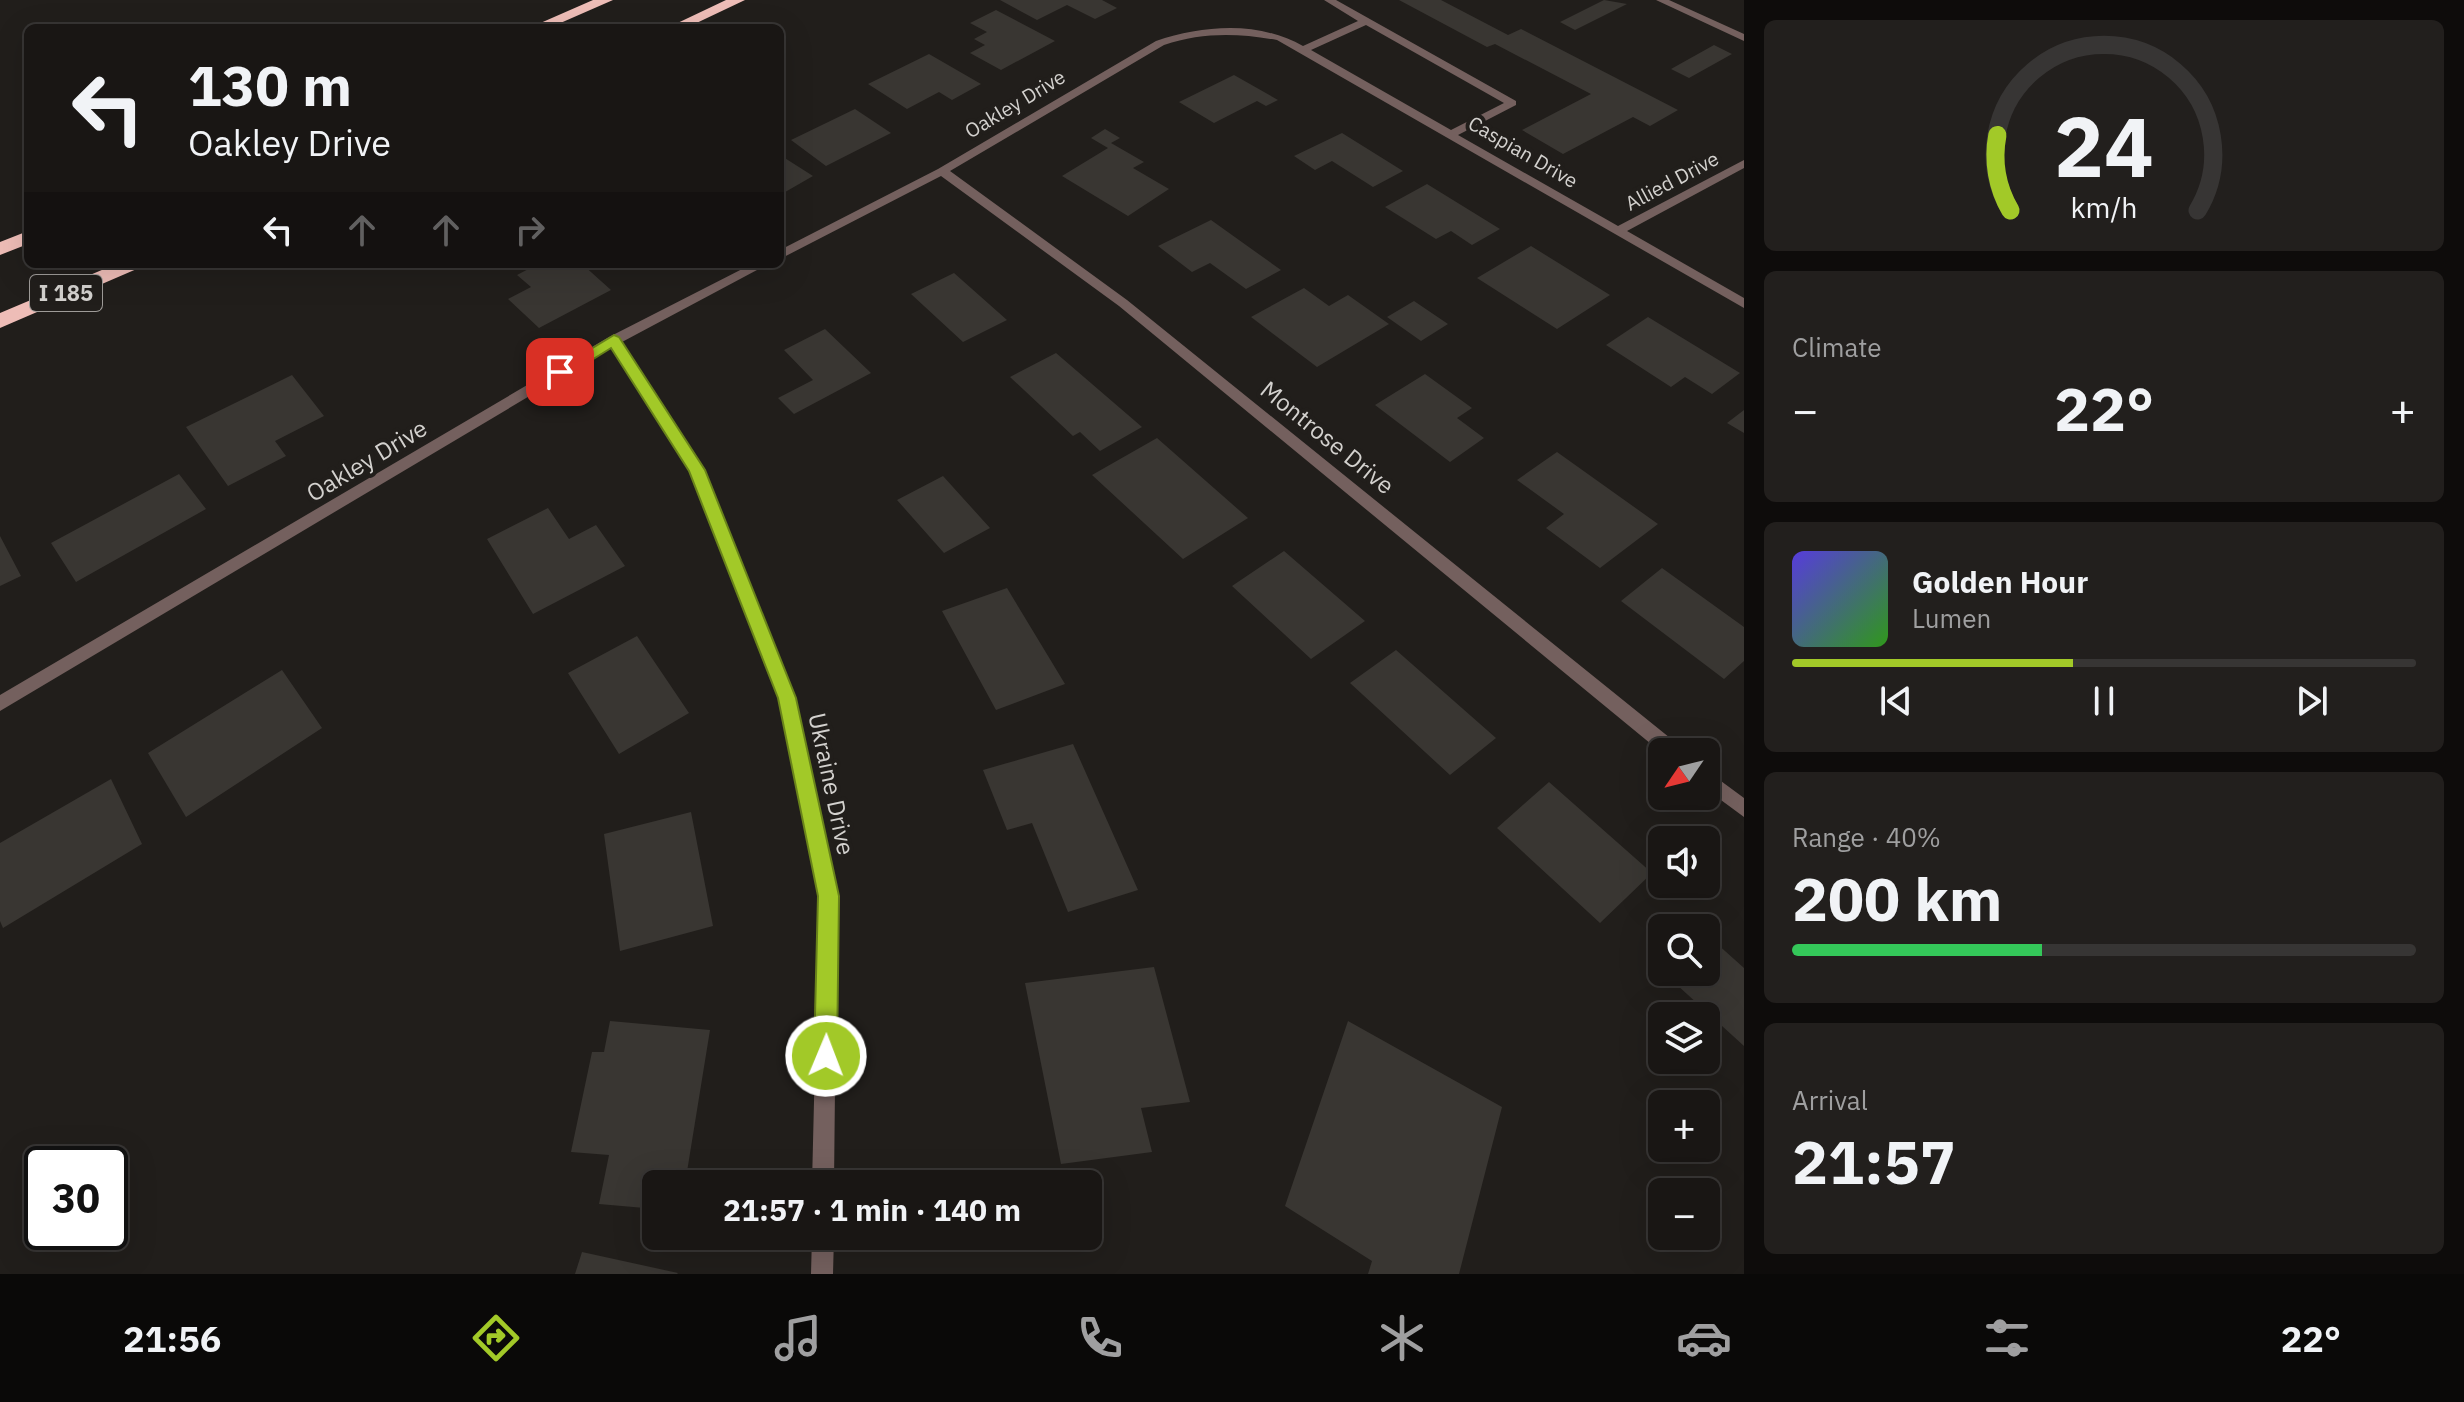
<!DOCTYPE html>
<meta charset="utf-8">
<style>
:root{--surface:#191614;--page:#221f1d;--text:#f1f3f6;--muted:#9f9fa0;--line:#373534;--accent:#a2c928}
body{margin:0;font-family:"IBM Plex Sans",sans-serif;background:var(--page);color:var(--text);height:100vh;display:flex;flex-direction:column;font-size:30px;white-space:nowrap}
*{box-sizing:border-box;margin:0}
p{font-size:26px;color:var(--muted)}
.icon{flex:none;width:44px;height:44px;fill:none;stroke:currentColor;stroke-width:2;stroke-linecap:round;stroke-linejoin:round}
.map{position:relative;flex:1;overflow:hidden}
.panel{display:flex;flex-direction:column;gap:20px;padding:20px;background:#0e0c0b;width:720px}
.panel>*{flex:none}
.hud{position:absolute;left:24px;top:24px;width:760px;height:244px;border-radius:12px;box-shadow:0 8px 32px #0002,0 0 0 2px var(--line);background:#191614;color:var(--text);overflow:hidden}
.needle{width:52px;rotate:235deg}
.controls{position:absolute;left:1648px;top:738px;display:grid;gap:16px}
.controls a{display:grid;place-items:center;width:72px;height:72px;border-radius:12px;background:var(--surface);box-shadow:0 8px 32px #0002,0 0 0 2px var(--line);font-size:40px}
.speed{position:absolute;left:24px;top:1146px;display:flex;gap:16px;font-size:40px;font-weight:700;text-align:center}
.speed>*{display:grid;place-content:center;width:104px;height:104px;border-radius:50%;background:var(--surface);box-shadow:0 8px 32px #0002,0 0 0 2px var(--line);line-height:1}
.speed .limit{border:4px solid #111;border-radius:12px;background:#fff;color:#111}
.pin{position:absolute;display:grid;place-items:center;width:68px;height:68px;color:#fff;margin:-34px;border-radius:16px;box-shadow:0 4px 12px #0006}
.me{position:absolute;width:88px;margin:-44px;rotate:1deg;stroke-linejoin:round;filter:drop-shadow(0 0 6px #0008)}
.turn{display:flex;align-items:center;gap:28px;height:168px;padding:0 32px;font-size:36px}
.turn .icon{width:104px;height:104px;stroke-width:2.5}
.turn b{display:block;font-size:56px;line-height:68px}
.lanes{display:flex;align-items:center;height:76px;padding:0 32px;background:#0003;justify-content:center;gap:40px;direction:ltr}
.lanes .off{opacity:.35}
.big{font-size:60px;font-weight:800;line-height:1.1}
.panel .widget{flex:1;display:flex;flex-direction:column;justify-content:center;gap:12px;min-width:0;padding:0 28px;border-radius:12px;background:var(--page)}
.panel .dial{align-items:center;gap:0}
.dial svg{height:208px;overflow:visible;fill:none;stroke:var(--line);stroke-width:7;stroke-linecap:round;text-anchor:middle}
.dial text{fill:var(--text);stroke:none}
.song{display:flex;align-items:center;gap:24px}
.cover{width:96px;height:96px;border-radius:12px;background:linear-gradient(135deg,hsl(250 70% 55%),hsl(110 70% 35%))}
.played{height:8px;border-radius:4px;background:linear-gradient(90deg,var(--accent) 45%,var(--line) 45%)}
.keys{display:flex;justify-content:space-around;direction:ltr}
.heat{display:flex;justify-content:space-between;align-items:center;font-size:44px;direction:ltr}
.charge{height:12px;border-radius:6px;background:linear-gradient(90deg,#34c759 40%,var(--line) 0)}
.trip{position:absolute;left:642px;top:1170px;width:460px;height:80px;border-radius:12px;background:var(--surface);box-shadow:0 8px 32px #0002,0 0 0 2px var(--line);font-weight:800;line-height:80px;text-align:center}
.tabs{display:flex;height:128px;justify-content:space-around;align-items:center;background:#0a0908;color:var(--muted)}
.tabs .icon{width:56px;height:56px}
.tabs .active{color:var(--accent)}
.tabs b{font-size:36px;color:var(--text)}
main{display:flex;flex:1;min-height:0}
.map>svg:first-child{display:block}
.building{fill:#393632}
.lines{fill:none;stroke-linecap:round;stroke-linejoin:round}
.street{fill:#74605e;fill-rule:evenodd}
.highway{fill:#eebdb7;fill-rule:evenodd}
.route{fill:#a2c928;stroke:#69831a;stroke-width:2}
.labels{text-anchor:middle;stroke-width:8;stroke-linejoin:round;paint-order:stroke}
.far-street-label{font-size:20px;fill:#d3d1ce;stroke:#211e1b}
.shield{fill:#211e1b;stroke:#9e9b98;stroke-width:2}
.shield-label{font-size:22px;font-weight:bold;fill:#d3d1ce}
.street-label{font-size:24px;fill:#d3d1ce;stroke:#211e1b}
</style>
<main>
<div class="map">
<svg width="1744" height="1274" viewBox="0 0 1744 1274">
<rect width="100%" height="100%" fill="#211e1b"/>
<path class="building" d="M1000,0H1102L1117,8L1095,19L1067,5L1037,20Z
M1399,0H1441L1508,35L1521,29L1678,110L1650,126L1633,117L1563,154L1522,130L1591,94L1495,44L1487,47Z
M1604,0L1627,4L1575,30L1560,22Z
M996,10L1055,41L1001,70L970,53L985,45L974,39L987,32L970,23Z
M1714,45L1732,54L1689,78L1671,69Z
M929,54L981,84L952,100L939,92L907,109L868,84Z
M1234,75L1278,100L1266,106L1257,101L1214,123L1179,102Z
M855,109L891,133L826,166L791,140Z
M1105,129L1120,138L1111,143L1144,162L1133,168L1169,189L1128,216L1062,176L1108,148L1091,138Z
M1342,133L1403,171L1373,187L1332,161L1315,170L1294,156Z
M780,155L813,176L780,195Z
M1427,184L1500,229L1472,245L1451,231L1436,239L1385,207Z
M1211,220L1281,270L1246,289L1210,263L1192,272L1158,246Z
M1531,246L1610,295L1557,329L1477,278Z
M538,264H582L611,290L539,328L508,299L531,287L517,275Z
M954,273L1007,320L963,342L911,294Z
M1304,288L1329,306L1348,295L1389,324L1317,367L1251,317Z
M1414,301L1448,324L1421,341L1387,317Z
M1648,317L1740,373L1712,394L1685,377L1671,387L1606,345Z
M825,329L871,373L794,414L778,398L813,380L784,350Z
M1056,353L1142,427L1100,451L1080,432L1073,436L1010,377Z
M1425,374L1472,408L1457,418L1484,438L1450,462L1375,405Z
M292,375L324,416L275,441L286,456L228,486L186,427Z
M1744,410V433L1727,423Z
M1157,438L1248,518L1183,559L1092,475Z
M1557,452L1658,524L1600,568L1546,528L1564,514L1517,480Z
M179,474L206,509L76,582L51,543Z
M943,476L990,528L944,553L897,500Z
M548,508L569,539L596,525L625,566L533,614L487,539Z
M0,536L21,576L0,586Z
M1284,551L1365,621L1311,659L1232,586Z
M1662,568L1744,627V661L1724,679L1621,601Z
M1007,588L1065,684L996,710L942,611Z
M637,636L689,713L619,754L568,673Z
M1396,650L1496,738L1450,775L1350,683Z
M282,670L322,728L186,817L148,753Z
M1073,744L1138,890L1068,912L1032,823L1007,830L983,770Z
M111,779L142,844L3,928L0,921V843Z
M1549,782L1652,873L1600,923L1497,828Z
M691,812L713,926L620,951L604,834Z
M1706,934L1744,968V1046L1665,974L1706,972Z
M1154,967L1190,1102L1141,1108L1152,1152L1061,1164L1025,983Z
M610,1021L710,1030L685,1184H656V1209L599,1204L609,1155L571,1152L592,1052H604Z
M1348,1021L1502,1107L1459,1274H1368L1372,1261L1285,1206Z
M582,1252L678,1273L677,1274H575Z"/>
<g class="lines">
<path class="street" d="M1324,0H1336L1516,101V105L1458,135L1618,226L1744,160V168L1627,231L1744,298V308L1277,40C1238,33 1202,32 1164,45L950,171L1127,300L1680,746L1683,752L1662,753L1119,306L941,176L780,259V250L938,169L1156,41C1204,25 1259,21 1303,46L1358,21ZM1366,25L1504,103L1451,130L1311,50Z
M1656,0H1669L1744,34V41Z
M752,264H768L622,342L704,470L795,698L837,896L834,1184H812L819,896L779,698L690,471L612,347L0,711V695L609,337Z
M1706,770L1744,798V817L1706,789Z
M812,1236H834L833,1274H811Z"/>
<path class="highway" d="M593,0H613L549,28H529Z
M726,0H745L686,28H667Z
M28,231V244L0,255V242Z
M116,264H141L139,268L0,328V313Z"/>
</g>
<path class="route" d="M614,335L619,337L705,470L796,698L839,896L837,1056L834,1064L826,1068L817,1064L814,1056L818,896L778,698L689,471L611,348L566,376L560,377L553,372Z"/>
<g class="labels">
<g class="far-street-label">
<text transform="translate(1015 104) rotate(-31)" y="7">Oakley Drive</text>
<text transform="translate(1523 152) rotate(30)" y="7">Caspian Drive</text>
<text transform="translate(1672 181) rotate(-28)" y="7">Allied Drive</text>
</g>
<rect class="shield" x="30" y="275" width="72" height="36" rx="6"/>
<g class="shield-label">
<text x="66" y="301">I 185</text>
</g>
<g class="street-label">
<text transform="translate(1327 438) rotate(39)" y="8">Montrose Drive</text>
<text transform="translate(367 461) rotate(-31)" y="8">Oakley Drive</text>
<text transform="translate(831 784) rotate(78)" y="8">Ukraine Drive</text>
</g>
</g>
</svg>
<div class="controls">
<a><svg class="needle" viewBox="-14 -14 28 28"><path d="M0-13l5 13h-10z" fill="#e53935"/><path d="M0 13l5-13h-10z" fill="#9f9fa0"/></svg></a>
<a><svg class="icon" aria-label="sound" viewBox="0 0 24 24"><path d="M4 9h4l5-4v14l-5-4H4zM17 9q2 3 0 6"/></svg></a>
<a><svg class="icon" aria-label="search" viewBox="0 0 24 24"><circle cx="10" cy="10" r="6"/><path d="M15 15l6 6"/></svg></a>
<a><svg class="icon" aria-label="layers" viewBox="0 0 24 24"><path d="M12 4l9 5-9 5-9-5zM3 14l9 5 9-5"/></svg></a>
<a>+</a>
<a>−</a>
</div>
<div class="speed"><div class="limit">30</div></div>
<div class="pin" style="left:560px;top:372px;background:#d93025"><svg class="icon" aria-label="arrive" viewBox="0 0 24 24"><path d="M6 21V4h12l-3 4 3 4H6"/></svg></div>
<svg class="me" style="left:826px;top:1056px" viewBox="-20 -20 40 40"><circle r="17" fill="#a2c928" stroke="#fff" stroke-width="3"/><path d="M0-11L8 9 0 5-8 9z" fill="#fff"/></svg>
<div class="trip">21:57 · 1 min · 140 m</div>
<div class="hud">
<div class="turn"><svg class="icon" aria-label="left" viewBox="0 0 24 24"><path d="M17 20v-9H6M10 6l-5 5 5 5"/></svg><div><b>130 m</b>Oakley Drive</div></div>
<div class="lanes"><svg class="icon" aria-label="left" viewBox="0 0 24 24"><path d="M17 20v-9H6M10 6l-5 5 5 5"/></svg><svg class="icon off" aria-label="ahead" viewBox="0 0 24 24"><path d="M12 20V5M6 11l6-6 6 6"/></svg><svg class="icon off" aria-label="ahead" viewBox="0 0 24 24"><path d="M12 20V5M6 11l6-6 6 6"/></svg><svg class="icon off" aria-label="right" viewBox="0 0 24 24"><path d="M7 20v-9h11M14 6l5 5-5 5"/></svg></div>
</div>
</div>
<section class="panel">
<div class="widget dial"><svg viewBox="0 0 100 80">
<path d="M14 69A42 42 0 1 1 86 69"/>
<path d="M14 69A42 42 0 0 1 9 40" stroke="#a2c928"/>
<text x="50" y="56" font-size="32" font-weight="700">24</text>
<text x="50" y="72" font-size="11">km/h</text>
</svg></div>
<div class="widget"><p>Climate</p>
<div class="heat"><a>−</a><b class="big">22°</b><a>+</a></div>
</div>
<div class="widget">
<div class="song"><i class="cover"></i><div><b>Golden Hour</b><p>Lumen</p></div></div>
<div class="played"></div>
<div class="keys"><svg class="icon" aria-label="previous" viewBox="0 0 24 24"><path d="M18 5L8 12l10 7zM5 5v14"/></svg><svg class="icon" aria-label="pause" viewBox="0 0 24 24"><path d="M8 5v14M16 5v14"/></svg><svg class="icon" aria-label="next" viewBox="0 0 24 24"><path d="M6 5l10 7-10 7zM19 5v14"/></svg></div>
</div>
<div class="widget"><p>Range · 40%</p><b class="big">200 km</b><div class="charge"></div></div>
<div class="widget"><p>Arrival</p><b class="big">21:57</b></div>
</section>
</main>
<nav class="tabs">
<b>21:56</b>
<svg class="icon active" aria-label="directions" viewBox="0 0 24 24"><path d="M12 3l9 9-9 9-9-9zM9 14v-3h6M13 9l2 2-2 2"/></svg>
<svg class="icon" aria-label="music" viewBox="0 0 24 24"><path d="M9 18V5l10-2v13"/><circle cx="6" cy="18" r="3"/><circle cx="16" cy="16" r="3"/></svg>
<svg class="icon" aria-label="phone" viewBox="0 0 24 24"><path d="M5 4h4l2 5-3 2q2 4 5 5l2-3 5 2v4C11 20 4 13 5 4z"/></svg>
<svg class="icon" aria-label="climate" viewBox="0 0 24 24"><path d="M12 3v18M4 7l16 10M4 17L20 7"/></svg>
<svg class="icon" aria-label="car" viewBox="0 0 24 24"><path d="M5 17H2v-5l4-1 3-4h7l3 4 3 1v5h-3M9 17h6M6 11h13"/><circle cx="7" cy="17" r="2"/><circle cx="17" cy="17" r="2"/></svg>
<svg class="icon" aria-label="filters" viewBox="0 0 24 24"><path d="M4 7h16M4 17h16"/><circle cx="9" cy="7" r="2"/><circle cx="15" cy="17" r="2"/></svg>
<b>22°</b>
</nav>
